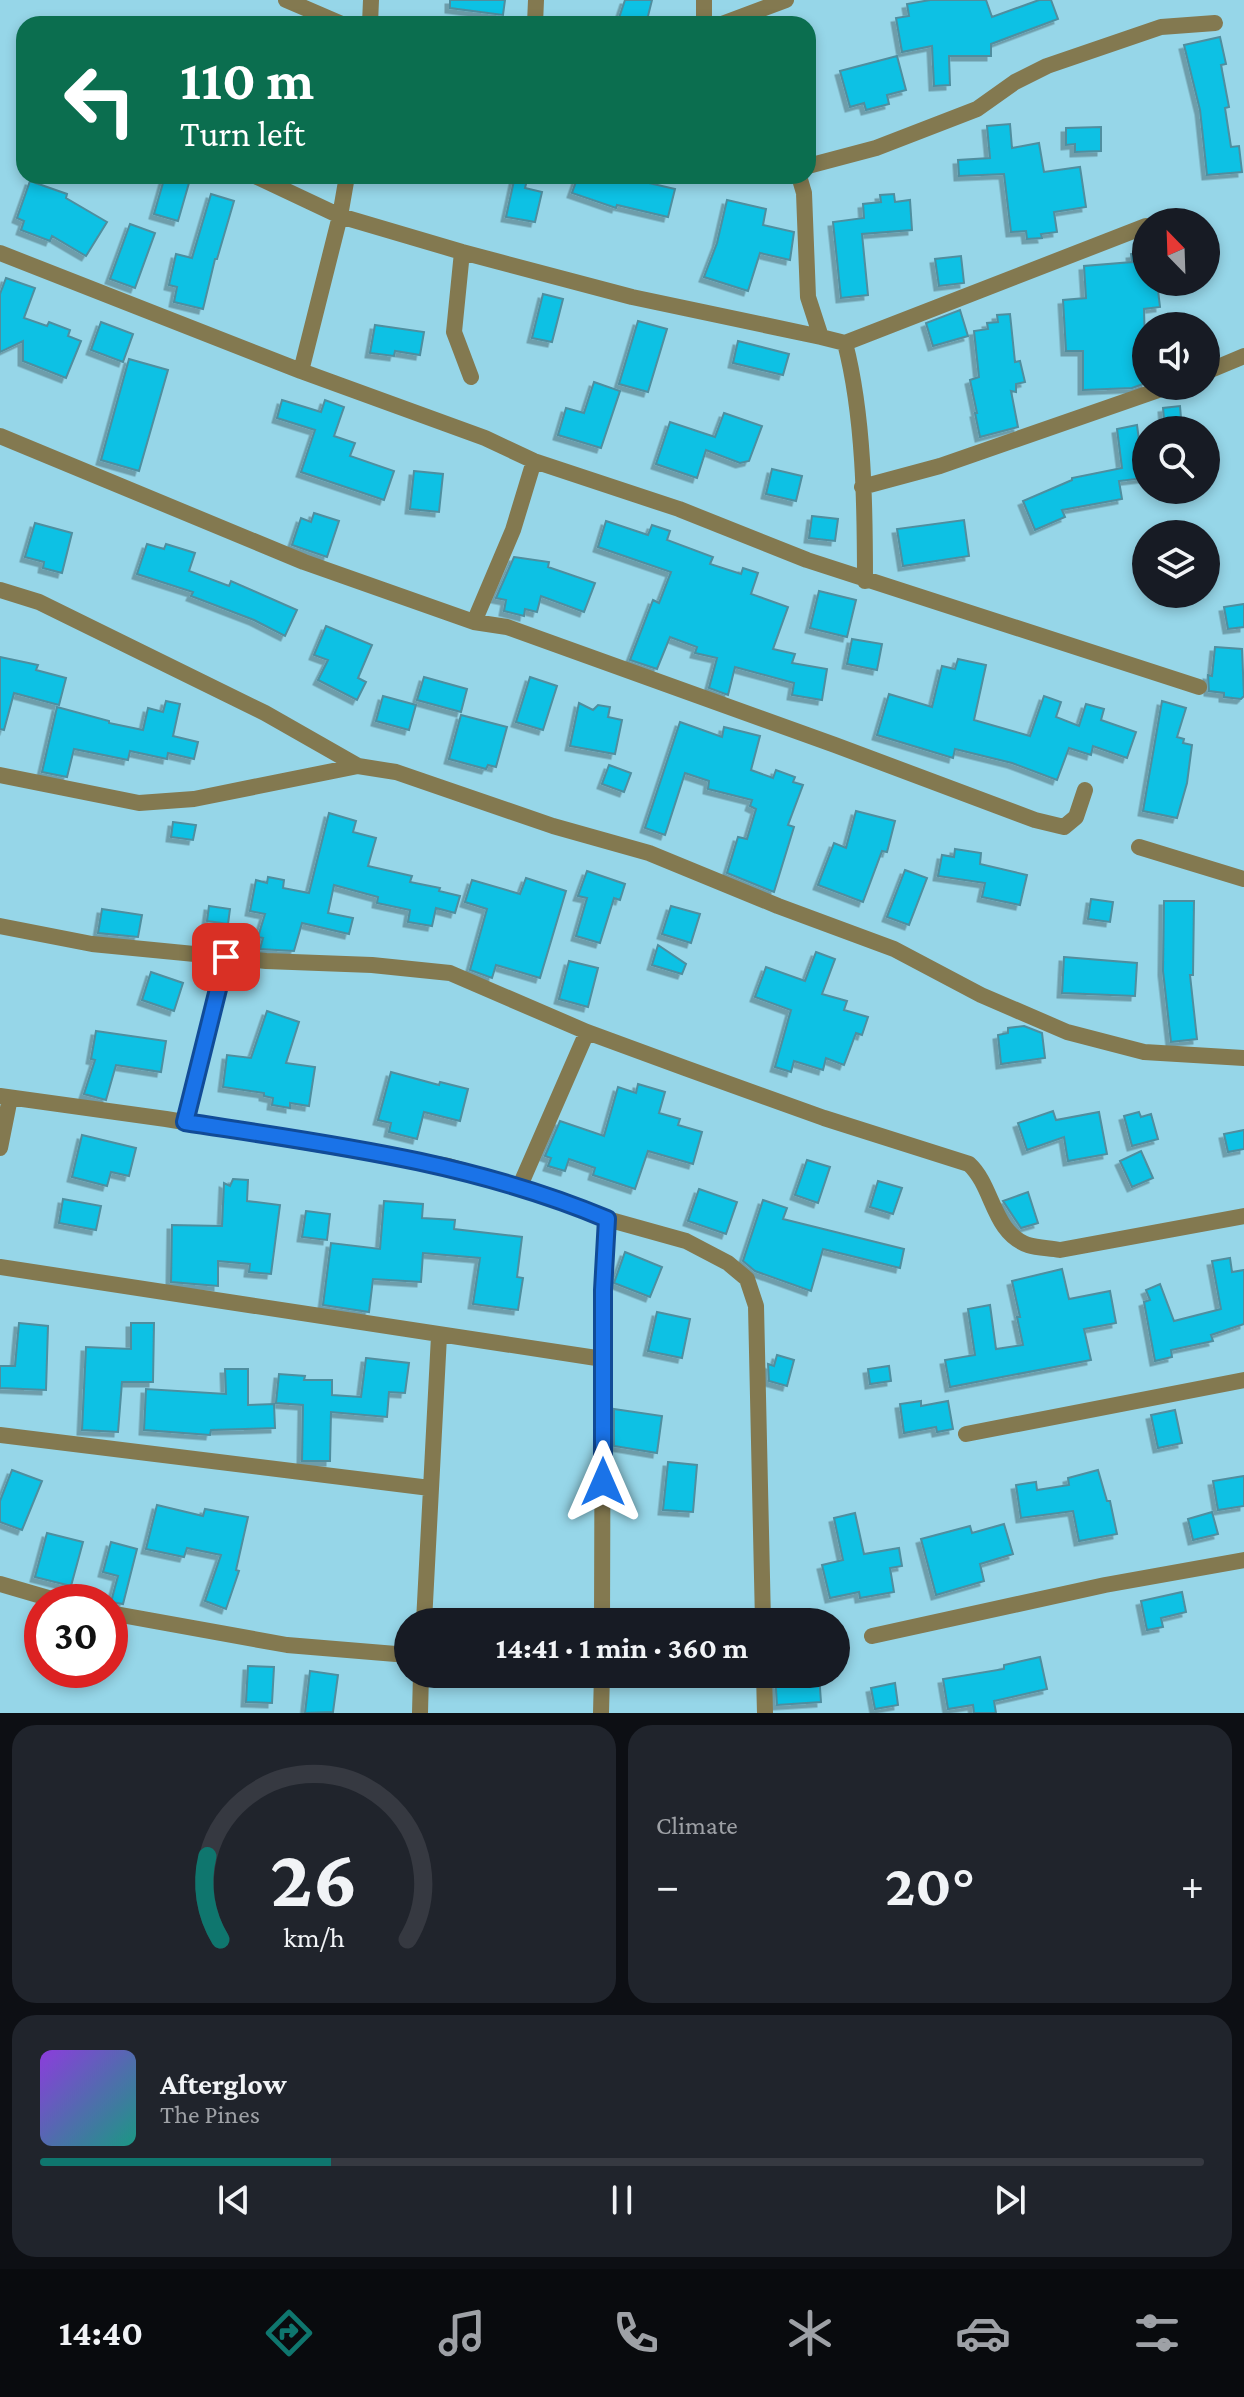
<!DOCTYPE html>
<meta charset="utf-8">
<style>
:root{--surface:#171b24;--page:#20242c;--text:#f1f3f6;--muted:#9ea1a6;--line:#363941;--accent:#0f766e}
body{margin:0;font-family:"Crimson Pro",serif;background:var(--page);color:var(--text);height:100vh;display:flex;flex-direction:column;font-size:30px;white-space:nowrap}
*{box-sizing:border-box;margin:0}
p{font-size:26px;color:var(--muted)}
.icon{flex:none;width:44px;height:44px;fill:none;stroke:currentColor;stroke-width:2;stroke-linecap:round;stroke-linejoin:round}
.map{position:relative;height:1713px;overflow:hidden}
.details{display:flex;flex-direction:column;gap:12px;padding:12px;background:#0d0f14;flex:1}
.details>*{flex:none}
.hud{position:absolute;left:16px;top:16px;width:800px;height:168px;border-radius:24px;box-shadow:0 4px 12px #0003;background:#0b6e4f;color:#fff;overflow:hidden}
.needle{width:52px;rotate:337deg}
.buttons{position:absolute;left:1132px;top:208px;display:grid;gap:16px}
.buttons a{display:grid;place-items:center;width:88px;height:88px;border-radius:50%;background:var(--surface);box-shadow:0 4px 12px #0003;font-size:40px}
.speed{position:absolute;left:24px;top:1584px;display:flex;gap:16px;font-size:40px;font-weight:700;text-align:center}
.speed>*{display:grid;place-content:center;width:104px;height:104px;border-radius:50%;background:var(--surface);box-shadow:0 4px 12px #0003;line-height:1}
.speed .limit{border:12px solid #d22;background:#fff;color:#111}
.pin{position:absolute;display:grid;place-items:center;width:68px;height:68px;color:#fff;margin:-34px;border-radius:16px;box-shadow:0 4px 12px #0006}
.me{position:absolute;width:88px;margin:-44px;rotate:0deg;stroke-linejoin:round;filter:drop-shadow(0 0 6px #0008)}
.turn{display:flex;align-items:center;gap:28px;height:168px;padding:0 32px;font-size:36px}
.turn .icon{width:104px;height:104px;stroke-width:2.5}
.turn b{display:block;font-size:56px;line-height:68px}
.big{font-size:60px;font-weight:700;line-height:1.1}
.details .card{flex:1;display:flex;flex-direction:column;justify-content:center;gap:12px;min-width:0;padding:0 28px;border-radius:24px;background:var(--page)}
.details .dial{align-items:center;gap:0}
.dial svg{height:208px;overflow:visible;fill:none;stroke:var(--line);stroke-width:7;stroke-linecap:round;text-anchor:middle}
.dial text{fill:var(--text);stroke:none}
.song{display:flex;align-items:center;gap:24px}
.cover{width:96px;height:96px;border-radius:12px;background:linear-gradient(135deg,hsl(270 70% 55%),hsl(170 70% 35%))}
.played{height:8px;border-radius:4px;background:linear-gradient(90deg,var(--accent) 25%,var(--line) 25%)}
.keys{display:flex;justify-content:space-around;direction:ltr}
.heat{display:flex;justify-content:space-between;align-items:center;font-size:44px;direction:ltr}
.details .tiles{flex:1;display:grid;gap:12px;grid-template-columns:1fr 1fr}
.card:last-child{grid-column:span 2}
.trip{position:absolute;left:394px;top:1608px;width:456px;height:80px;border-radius:40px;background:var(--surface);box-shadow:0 4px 12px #0003;font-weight:700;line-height:80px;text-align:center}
.tabs{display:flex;height:128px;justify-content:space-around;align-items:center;background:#090b0e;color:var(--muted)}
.tabs .icon{width:56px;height:56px}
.tabs .current{color:var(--accent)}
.tabs b{font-size:36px;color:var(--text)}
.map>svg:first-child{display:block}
.building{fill:#09c1e4;stroke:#4f8e9f;stroke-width:2;filter:url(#shadow)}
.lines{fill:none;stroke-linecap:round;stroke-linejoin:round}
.minor{stroke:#837950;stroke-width:16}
.route-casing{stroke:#114b97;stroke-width:20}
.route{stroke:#1a73e8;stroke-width:14}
</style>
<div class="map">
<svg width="1244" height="1713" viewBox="0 0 1244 1713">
<defs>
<filter id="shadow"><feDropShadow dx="-4.5" dy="4.5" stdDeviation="0" flood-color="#0004"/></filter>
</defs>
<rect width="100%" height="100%" fill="#96d6e8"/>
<path class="building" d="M450,0H505L503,15L450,8Z
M625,0H652L646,24H617Z
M930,0H986L992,17L1039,0H1051L1058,19L991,44V56H949L950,85L934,86L932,46L902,52L896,18L909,16L907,4Z
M1220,37L1226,64L1221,65L1229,107L1225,108L1231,147L1239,146L1242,172L1207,175L1200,110L1184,45Z
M897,56L906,90L887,95L889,104L866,110L864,103L850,107L840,71Z
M1010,124L1012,148L1039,143L1044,172L1080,167L1086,207L1054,212L1057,232L1041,234L1042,238L1027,239L1026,231L1011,232L1004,174L959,176L958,160L990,158L987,126Z
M1101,127V151L1075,152V144L1066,145V128Z
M165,176H191L178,221L154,214Z
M515,176H528L525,188L542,192L535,222L506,217Z
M578,176H619L675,189L668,217L617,205L616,208L572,193Z
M30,181L67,194L66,198L107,222L86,256L52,236L50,241L21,230L24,221L17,218Z
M211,194L234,201L217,259H215L203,309L174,302L177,287L169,285L176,254L192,258Z
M894,194L895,202L910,200L912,230L862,234L868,295L841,298L833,222L864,218L863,204L881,202L880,195Z
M727,200L766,209L763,225L794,232L790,260L760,253L748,291L704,277L717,243Z
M130,224L155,233L135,288L110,279Z
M1146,252V282H1157L1160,307L1144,309L1146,383L1132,388L1083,390V351H1066L1063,300L1086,298L1084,266L1132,262L1131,254Z
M961,256L964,283L939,286L935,259Z
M6,278L35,288L24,318L47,326L49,322L70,330L68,336L81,341L66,378L23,361V341L0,352V294Z
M543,294L563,299L552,342L532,338Z
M960,310L968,336L933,346L926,323Z
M1010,314L1015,362L1020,361L1025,382L1016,384V392L1011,391L1018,427L980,437L975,413H977L970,380L979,377L974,331L988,329L987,323L998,322L997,315Z
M638,321L667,329L648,392L619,384Z
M101,322L133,334L123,362L91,350Z
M375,325L424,332L420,355L395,351L394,356L370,353Z
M738,341L789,354L783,375L733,363Z
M129,359L168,370L139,471L101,460Z
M594,382L620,391L601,448L558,435L566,408L584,413Z
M282,400L321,412L325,400L344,407L334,436L355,443L350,456L394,471L384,500L301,472L315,430L277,418Z
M1180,406L1182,430H1165L1163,408Z
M724,413L762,426L749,461L740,463L706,450L697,478L656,464L670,422L715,437Z
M1137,425L1144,478L1119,481L1122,499L1062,510L1065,517L1035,530L1023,501L1072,480V478L1122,468L1117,429Z
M772,469L802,476L796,501L766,494Z
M414,471L443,474L439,512L410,509Z
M314,513L339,521L327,557L292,545L301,518L311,522Z
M812,516L838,519L835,541L809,538Z
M964,520L969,556L903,566L897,529Z
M606,521L648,535L652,525L670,531L667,540L713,557L710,564L741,574L743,568L758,573L751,594L788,607L773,649L795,654L792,663L827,669L822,700L792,695L794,683L735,667L728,695L709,688L717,658L695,653L697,647L670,637L657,669L630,660L653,600L659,603L671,572L598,547Z
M35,523L72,533L62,573L43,568L44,562L25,557Z
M147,544L164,549L166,544L195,553L189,571L229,586L231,581L297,610L285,636L254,620L191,596L193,592L137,574Z
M514,557L549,562L548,567L595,583L584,612L541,596L537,612L525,609L524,616L504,611L506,600L496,598Z
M819,591L856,600L847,637L810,628Z
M1244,604V627L1228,629L1224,607Z
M326,626L372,645L358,678L366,682L357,700L318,680L328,660L314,655Z
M852,639L882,644L877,670L847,664Z
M1215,647L1242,649L1244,696L1241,699L1224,697V693L1209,691L1208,675L1212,676Z
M0,657L38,665L36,670L66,678L59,705L14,693L4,730L0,729Z
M958,659L986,665L974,720L1030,736L1044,696L1061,702L1056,717L1079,726L1086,704L1104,709L1101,720L1136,732L1127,758L1093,746L1091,755L1069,748L1057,780L1012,763L955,749L953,758L877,735L889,694L932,707L942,666L955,669Z
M424,677L467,689L461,712L417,700Z
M530,677L557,686L543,730L516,722Z
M383,696L416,705L409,730L376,721Z
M166,701L180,704L173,736L198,742L194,759L168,753L167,759L130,751L128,760L74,749L67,777L42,772L57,707L109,721V723L143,730L148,708L163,712Z
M1162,701L1186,708L1177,737L1184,739L1183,743L1192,745L1187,783L1177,818L1143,811Z
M579,703L593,710L598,705L610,707L608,717L622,720L615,754L570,746Z
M461,715L507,727L496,767L488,765L486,769L449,759Z
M680,722L722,737L724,727L760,736L751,770L773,778L776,770L795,777L793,782L803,785L788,825L794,827L774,892L727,873L738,837L747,839L756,809L750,806L752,800L708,789L709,781L685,773L665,835L645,828Z
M609,765L631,773L624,792L602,784Z
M856,811L895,821L887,852L882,851L863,902L818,885L834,843L846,848Z
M329,813L356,821L353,832L376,838L368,866L412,876L410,882L440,888L439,891L460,896L455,913L436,908L432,926L408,922L410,910L377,903L378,897L334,885L328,913L353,918L349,934L302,923L294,951L260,949L263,938L258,937L265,914L250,911L256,880L267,883L268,877L284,880L283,888L309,893Z
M173,822L196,825L193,840L171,837Z
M955,849L981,853L980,864L1027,875L1020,905L982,897L985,883L938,876L942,855L954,857Z
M905,870L927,878L909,925L887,917Z
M587,871L625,884L620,900L614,898L600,943L576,936L587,898L578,896Z
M526,878L566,891L540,978L496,965L492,978L470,970L487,909L465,902L472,880L520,894Z
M1091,899L1113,902L1110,922L1088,919Z
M1164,901H1194L1193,975H1190L1197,1039L1171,1042L1163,971Z
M209,906L230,909L228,924L207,921Z
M671,906L700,914L691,943L662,934Z
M102,909L142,915L138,937L98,933Z
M658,945L686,964L682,974L652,965Z
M816,952L835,959L822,994L847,1001L844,1010L868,1017L862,1035L856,1033L844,1065L826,1058L823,1070L794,1061L791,1072L775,1067L791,1010L755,997L766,967L805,981Z
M1064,957L1137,963L1135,996L1062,993Z
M569,961L598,968L588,1007L559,999Z
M151,972L183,983L174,1011L142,1000Z
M267,1011L299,1022L286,1063L315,1067L309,1106L290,1103V1108L272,1105L273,1098L264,1096V1093L223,1087L227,1055L251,1058Z
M1024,1026L1042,1033L1045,1058L1001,1064L998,1035L1008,1033V1028Z
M96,1031L166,1041L161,1072L116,1065L106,1100L84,1094L95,1060L91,1059Z
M391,1072L439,1085L440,1082L468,1089L460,1121L424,1112L417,1139L389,1132L391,1123L378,1120Z
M638,1084L665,1092L659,1113L680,1119L678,1125L702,1132L693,1164L648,1151L635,1189L593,1175L595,1168L569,1159L565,1171L548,1166L551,1158L545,1156L560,1121L604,1136L618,1087L636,1093Z
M1053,1111L1056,1120L1099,1112L1107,1154L1068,1161L1064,1137L1027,1150L1018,1123Z
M1139,1112L1141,1117L1151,1114L1158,1139L1132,1146L1124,1116Z
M1244,1130V1149L1228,1152L1224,1134Z
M82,1135L136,1148L129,1176L111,1172L107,1186L72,1177Z
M1141,1151L1153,1178L1132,1187L1120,1161Z
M807,1160L830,1167L818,1203L795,1195Z
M233,1179L248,1180L247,1201L280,1205L271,1274L249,1272L250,1264L218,1261V1286L171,1282L172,1225L222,1226L224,1183L230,1186Z
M878,1181L902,1188L893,1214L870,1207Z
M699,1189L737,1202L726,1234L688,1221Z
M1028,1192L1038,1223L1021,1228L1003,1201Z
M63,1199L101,1206L96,1230L59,1223Z
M763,1200L787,1208L783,1219L904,1249L900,1268L823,1249L811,1291L755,1271L743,1261Z
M384,1201L423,1204L422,1218L455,1220L454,1229L522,1237L517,1277L523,1278L518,1310L473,1304L480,1258L423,1253L421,1282L373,1279L369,1312L323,1305L331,1243L380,1249Z
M306,1211L330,1214L327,1240L302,1237Z
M625,1252L662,1267L650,1297L614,1283Z
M1230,1258L1232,1272L1244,1270V1324L1211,1335L1213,1341L1171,1350L1172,1357L1155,1361L1144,1302L1150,1300L1146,1290L1160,1284L1174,1321L1221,1309L1212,1261Z
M1062,1269L1069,1299L1110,1291L1116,1323L1084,1329L1091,1360L950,1387L945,1360L975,1355L968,1309L990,1305L996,1349L1023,1345L1017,1317H1020L1012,1281Z
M657,1312L690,1319L682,1358L648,1351Z
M19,1323L48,1326L46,1390L0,1388V1366H15Z
M131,1323H154L153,1382H122L118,1432L82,1430L86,1347L131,1349Z
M777,1355L794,1360L787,1386L769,1381L768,1364L774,1366Z
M366,1358L409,1363L405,1393L389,1392L387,1417L331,1412L330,1461H302L303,1405L276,1403L279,1374L305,1376L304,1380H332V1395L361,1397Z
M889,1366L891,1381L870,1384L868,1369Z
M225,1369H248V1405L274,1404L275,1428L211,1430L210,1435L144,1430L146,1389L226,1394Z
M921,1401V1406L948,1401L953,1429L937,1432L936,1427L904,1433L900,1404Z
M614,1409L662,1416L657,1453L614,1446Z
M1175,1410L1182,1443L1158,1448L1151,1415Z
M668,1462L697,1465L693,1512L663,1510Z
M12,1470L42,1481L22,1530L0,1522V1501Z
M1098,1470L1107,1501H1110L1117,1534L1079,1541L1073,1511L1021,1518L1016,1485L1036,1482L1037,1490L1069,1485L1068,1478Z
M1244,1476V1506L1218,1510L1213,1481Z
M157,1505L203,1516L205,1509L248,1517L236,1570L239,1571L226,1609L205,1601L221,1555L187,1548L184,1557L146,1549Z
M1212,1512L1218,1534L1193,1540L1188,1519Z
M855,1513L864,1554L899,1548L902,1566L890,1568L894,1592L860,1598L859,1592L830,1598L822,1565L843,1560L834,1518Z
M1004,1524L1013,1554L980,1564L984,1581L936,1595L921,1539L970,1526L972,1533Z
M47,1533L83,1542L71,1586L35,1577Z
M111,1542L137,1549L123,1604L111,1602L118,1576L103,1572Z
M1182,1592L1186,1612L1161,1618L1163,1627L1147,1630L1141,1601Z
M1040,1657L1047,1689L994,1701L996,1713H974L973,1705L948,1709L943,1679L1004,1669V1665Z
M248,1666L274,1667L272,1703L246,1702Z
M310,1671L338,1675L333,1712L305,1713Z
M775,1674H819L821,1702L777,1705Z
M895,1683L898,1705L875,1709L871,1688Z"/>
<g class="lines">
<path class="minor" d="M286,0L342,24
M704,0V24
M370,24L371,0
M535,24L536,0
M722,24L786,0
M808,166L876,148L977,109L1015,82L1047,66L1161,27L1215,23
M255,176L340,216L462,252L632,297L821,337
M799,176L804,193L808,297L821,337L845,343C864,416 865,506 865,581
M1157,222L1160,221
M462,252L454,332L471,377
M0,253L301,371L485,438L534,461L679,509L807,560L1199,687
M845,343L1146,226
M301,371L340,216L347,176
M1206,372L1244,356
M0,436L304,562L474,622L507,627L835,745L1035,820L1064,827L1076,817L1085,790
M862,487L940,466L1170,386
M0,590L39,602L265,713L358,766
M474,622L513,530L534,461
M0,775L139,803L194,799L358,766L396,772L553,826L649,853L778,906L894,949L981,995L1067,1032L1144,1052L1244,1058
M1139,847L1244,879
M0,926L92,944L266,961L372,965L450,973L587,1032L685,1068L824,1118L969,1164C994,1187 992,1232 1028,1245C1038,1248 1049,1248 1060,1250L1244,1216
M0,1096L166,1119L448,1166L561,1200L607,1219L686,1241L728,1263L747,1279L756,1306L763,1622
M185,1122L226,957
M0,1148L10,1098
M519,1188L587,1032
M0,1267L603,1359
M966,1434L1244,1380
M0,1435L430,1488
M0,1584L62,1602
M110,1613L287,1645L408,1655
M424,1622L439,1336
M602,1622L603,1290L607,1219
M872,1636L1105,1585L1244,1560
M764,1674L765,1713
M420,1713L421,1674
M601,1713L602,1674"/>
</g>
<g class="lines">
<defs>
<path id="route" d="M226,957L185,1122C328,1144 472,1162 607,1219L603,1290V1482"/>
</defs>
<use href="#route" class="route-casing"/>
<use href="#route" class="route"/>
</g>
</svg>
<div class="buttons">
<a><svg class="needle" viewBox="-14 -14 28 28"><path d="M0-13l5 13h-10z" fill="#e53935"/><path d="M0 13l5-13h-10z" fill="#9ea1a6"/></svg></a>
<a><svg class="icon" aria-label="sound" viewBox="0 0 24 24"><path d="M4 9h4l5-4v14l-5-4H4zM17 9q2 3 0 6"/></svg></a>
<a><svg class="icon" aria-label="search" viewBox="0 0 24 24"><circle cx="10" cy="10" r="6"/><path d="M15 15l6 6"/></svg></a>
<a><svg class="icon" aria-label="layers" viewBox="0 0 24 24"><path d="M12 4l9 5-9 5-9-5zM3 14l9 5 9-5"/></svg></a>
</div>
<div class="speed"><div class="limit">30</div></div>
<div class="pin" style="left:226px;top:957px;background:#d93025"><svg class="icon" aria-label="arrive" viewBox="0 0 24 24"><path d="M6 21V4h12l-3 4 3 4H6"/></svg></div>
<svg class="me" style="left:603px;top:1482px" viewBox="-20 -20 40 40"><path d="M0-17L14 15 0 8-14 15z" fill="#1a73e8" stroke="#fff" stroke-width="4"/></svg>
<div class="trip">14:41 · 1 min · 360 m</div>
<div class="hud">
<div class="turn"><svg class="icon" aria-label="left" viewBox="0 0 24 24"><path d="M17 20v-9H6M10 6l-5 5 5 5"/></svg><div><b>110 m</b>Turn left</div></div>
</div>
</div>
<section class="details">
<div class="tiles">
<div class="card dial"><svg viewBox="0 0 100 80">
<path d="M14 69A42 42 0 1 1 86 69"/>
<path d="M14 69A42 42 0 0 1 9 37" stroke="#0f766e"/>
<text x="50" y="56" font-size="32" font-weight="700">26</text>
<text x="50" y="72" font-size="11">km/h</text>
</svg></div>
<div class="card"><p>Climate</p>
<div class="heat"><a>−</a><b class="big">20°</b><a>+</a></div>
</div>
<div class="card">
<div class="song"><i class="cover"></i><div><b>Afterglow</b><p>The Pines</p></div></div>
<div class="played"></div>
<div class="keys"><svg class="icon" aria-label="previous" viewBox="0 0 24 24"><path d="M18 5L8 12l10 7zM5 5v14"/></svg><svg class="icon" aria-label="pause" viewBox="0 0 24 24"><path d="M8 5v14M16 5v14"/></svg><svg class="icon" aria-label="next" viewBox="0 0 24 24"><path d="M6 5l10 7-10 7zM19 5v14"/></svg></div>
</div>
</div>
</section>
<nav class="tabs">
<b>14:40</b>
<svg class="icon current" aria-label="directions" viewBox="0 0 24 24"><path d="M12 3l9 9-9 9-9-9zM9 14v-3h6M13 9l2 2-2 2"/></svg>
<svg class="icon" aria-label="music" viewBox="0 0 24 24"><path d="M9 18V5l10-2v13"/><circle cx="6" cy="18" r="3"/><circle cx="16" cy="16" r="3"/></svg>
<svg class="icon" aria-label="phone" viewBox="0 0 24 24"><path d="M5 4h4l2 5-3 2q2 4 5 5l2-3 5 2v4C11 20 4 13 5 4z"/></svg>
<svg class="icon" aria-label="climate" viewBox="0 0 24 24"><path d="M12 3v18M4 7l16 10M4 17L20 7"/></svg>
<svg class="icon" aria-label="car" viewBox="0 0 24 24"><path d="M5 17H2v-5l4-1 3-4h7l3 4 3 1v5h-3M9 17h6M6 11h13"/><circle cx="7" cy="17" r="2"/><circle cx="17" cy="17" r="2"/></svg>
<svg class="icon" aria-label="filters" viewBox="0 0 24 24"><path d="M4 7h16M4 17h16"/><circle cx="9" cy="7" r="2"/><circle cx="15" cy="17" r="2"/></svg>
</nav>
